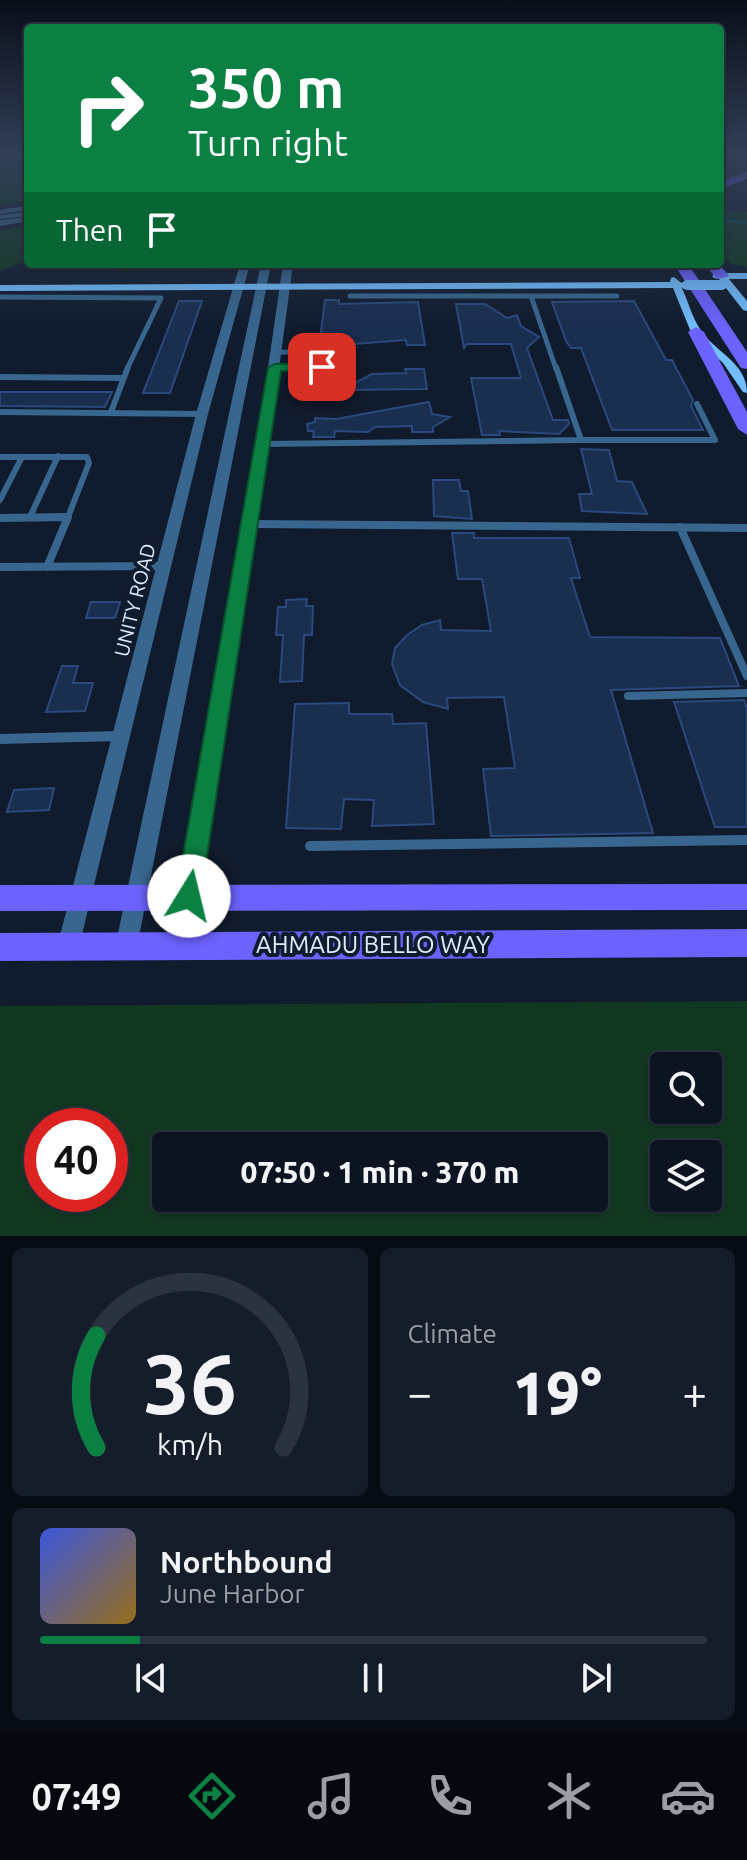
<!DOCTYPE html>
<meta charset="utf-8">
<style>
:root{--surface:#0c1422;--page:#151d2a;--text:#f1f3f6;--muted:#9a9ea5;--line:#2c3340;--accent:#0b8043}
body{margin:0;font-family:Ubuntu,sans-serif;background:var(--page);color:var(--text);height:100vh;display:flex;flex-direction:column;font-size:30px;white-space:nowrap}
*{box-sizing:border-box;margin:0}
p{font-size:26px;color:var(--muted)}
.icon{flex:none;width:44px;height:44px;fill:none;stroke:currentColor;stroke-width:2;stroke-linecap:round;stroke-linejoin:round}
.map{position:relative;height:1236px;overflow:hidden}
.drawer{display:flex;flex-direction:column;gap:12px;padding:12px;background:#070b13;flex:1}
.drawer>*{flex:none}
.hud{position:absolute;left:24px;top:24px;width:700px;height:244px;border-radius:8px;box-shadow:0 2px 6px #0004,0 0 0 2px var(--line);background:#0b8043;color:#fff;overflow:hidden}
.fabs{position:absolute;left:650px;top:1052px;display:grid;gap:16px}
.fabs a{display:grid;place-items:center;width:72px;height:72px;border-radius:8px;background:var(--surface);box-shadow:0 2px 6px #0004,0 0 0 2px var(--line);font-size:40px}
.speed{position:absolute;left:24px;top:1108px;display:flex;gap:16px;font-size:40px;font-weight:700;text-align:center}
.speed>*{display:grid;place-content:center;width:104px;height:104px;border-radius:50%;background:var(--surface);box-shadow:0 2px 6px #0004,0 0 0 2px var(--line);line-height:1}
.speed .limit{border:12px solid #d22;background:#fff;color:#111}
.pin{position:absolute;display:grid;place-items:center;width:68px;height:68px;color:#fff;margin:-34px;border-radius:16px;box-shadow:0 4px 12px #0006}
.me{position:absolute;width:88px;margin:-44px;rotate:9deg;stroke-linejoin:round;filter:drop-shadow(0 0 6px #0008)}
.turn{display:flex;align-items:center;gap:28px;height:168px;padding:0 32px;font-size:36px}
.turn .icon{width:104px;height:104px;stroke-width:2.5}
.turn b{display:block;font-size:56px;line-height:68px}
.then{display:flex;align-items:center;height:76px;padding:0 32px;background:#0003;gap:16px;font-size:30px}
.big{font-size:60px;font-weight:800;line-height:1.1}
.drawer .widget{flex:1;display:flex;flex-direction:column;justify-content:center;gap:12px;min-width:0;padding:0 28px;border-radius:12px;background:var(--page)}
.drawer .dial{align-items:center;gap:0}
.dial svg{height:208px;overflow:visible;fill:none;stroke:var(--line);stroke-width:7;stroke-linecap:round;text-anchor:middle}
.dial text{fill:var(--text);stroke:none}
.song{display:flex;align-items:center;gap:24px}
.cover{width:96px;height:96px;border-radius:12px;background:linear-gradient(135deg,hsl(230 70% 55%),hsl(40 70% 35%))}
.played{height:8px;border-radius:4px;background:linear-gradient(90deg,var(--accent) 15%,var(--line) 15%)}
.keys{display:flex;justify-content:space-around;direction:ltr}
.heat{display:flex;justify-content:space-between;align-items:center;font-size:44px;direction:ltr}
.drawer .tiles{flex:1;display:grid;gap:12px;grid-template-columns:1fr 1fr}
.widget:last-child{grid-column:span 2}
.trip{position:absolute;left:152px;top:1132px;width:456px;height:80px;border-radius:8px;background:var(--surface);box-shadow:0 2px 6px #0004,0 0 0 2px var(--line);font-weight:800;line-height:80px;text-align:center}
.menu{display:flex;height:128px;justify-content:space-around;align-items:center;background:#05080e;color:var(--muted)}
.menu .icon{width:56px;height:56px}
.menu .on{color:var(--accent)}
.menu b{font-size:36px;color:var(--text)}
.map>svg:first-child{display:block}
.green{fill:#123721;fill-rule:evenodd}
.lines{fill:none;stroke-linecap:round;stroke-linejoin:round}
.stream{stroke:#08494e;stroke-width:3}
.building{fill:#1a2e4f;stroke:#2b497c;stroke-width:2}
.service-far3{stroke:#38668e;stroke-width:5}
.service-far2{stroke:#38668e;stroke-width:6}
.service-far1{stroke:#38668e;stroke-width:8}
.service{stroke:#38668e;stroke-width:10}
.minor{fill:#38668e;fill-rule:evenodd}
.tertiary{fill:#38668e;fill-rule:evenodd}
.secondary{fill:#72beff;fill-rule:evenodd}
.primary{fill:#6c62ff;fill-rule:evenodd}
.secondary-bridge{stroke:#72beff;stroke-width:10}
.route{fill:#0b8043;stroke:#07532c;stroke-width:2}
.labels{text-anchor:middle;stroke-width:8;stroke-linejoin:round;paint-order:stroke}
.street-label{font-size:20px;fill:#dbecff;stroke:#101b2d}
.near-street-label{font-size:24px;fill:#dbecff;stroke:#101b2d}
</style>
<div class="map">
<svg width="747" height="1236" viewBox="0 0 747 1236">
<rect width="100%" height="100%" fill="#101b2d"/>
<path class="green" d="M0,156H28V202L0,205Z
M720,208L747,212V267L730,264L720,249Z
M28,226V256L25,258L28,260L0,271V230Z
M109,264H224L225,265L224,270L118,271Z
M747,1001V1236H0V1006ZM708,1066V1110H664V1066ZM42,1126H110V1194H42ZM594,1146V1198H166V1146ZM708,1154V1198H664V1154Z"/>
<g class="lines">
<path class="stream" d="M720,220L747,222"/>
</g>
<path class="building" d="M325,300H339V304L418,302L425,345H407L406,340L341,345L339,390H317L318,373L324,372L328,368L320,358L329,354L327,349L319,347Z
M179,301H202L170,393H143Z
M634,301L666,360H672L693,400L691,406L703,430H612L581,348H571L566,341L552,302Z
M456,304H485L507,318L517,315L521,326L539,337L527,348L553,420H568L569,424L559,434L499,431L500,435H482L471,378H521L511,344H467L464,348Z
M405,369H424L427,389L341,390L372,374L406,373Z
M0,392H112L105,407L0,406Z
M429,402L432,414L450,417L433,427V432H412V426L375,427L368,432L335,431L334,437H313L314,431H308L307,424L315,422V418L336,419Z
M581,449L609,450L617,481L632,482L647,514L582,511L579,494H592Z
M433,480H459L461,491H468L472,519L434,516Z
M452,533H474V538H569L580,578H571L590,637L720,638L739,686L611,690L653,833L491,836L483,769L515,768L504,697L447,698L448,709L423,702L400,685L392,664L395,648L407,635L422,625L440,620L441,630L491,631L482,579H458Z
M307,599L306,606H313L312,635H304L302,681L280,682L283,635H276L278,607H286V600Z
M91,602H120L115,618H86Z
M62,666H78L73,683H93L85,711L46,712Z
M744,700L747,708V827H715L674,702Z
M349,703V714H392L393,724L426,723L434,824L372,826L374,800L344,799L341,829L286,828L295,704Z
M54,788L49,810L7,812L14,790Z"/>
<g class="lines">
<path class="service-far3" d="M350,296H531
M0,297L161,298L127,369
M277,352L324,353
M275,368L322,367
M556,369L531,296H617"/>
<path class="service-far2" d="M556,367L581,440H715L697,404
M275,368L322,367
M0,377L123,378
M0,412L202,414
M111,412L128,367
M263,444L581,440
M0,457H87L89,463L68,517
M0,500L22,457
M30,517L58,456
M45,517H68"/>
<path class="service-far1" d="M0,518L68,517L47,567
M250,524L747,528
M680,527L747,676
M0,567L164,566
M628,696L747,693"/>
<path class="service" d="M0,739L120,736
M310,846L747,840"/>
<path class="minor" d="M28,212V216L0,219V215Z
M261,264H271L137,947L134,954L126,956L118,954L115,947Z"/>
<path class="tertiary" d="M26,206L28,210L0,214V210Z
M28,217V221L0,226V220Z
M240,264H250L208,414L79,947L76,954L68,956L60,954L57,947L196,414Z
M283,264H293L269,444L190,946L187,952L179,955L171,952L168,946L257,444Z"/>
<path class="secondary" d="M717,273H747V279H729L747,301V311L743,310L719,279L714,278L712,276Z
M674,277L680,282L692,285L682,288C688,301 692,317 700,329C714,352 747,362 747,393L743,392L723,363L691,332L673,288L0,291V285L670,282L671,278Z"/>
<path class="primary" d="M747,172V179L720,189V182Z
M674,264H688L747,352V369L741,368Z
M704,264H719L729,276L717,279Z
M696,327L704,332L747,412V435L738,429L688,332Z
M747,884V910L0,911V885Z
M747,929V957L0,961V933Z"/>
<path class="secondary-bridge" d="M687,285H722"/>
</g>
<linearGradient id="sky" x2="0" y2="1"><stop stop-color="#090f19"/><stop offset="0.47" stop-color="#313f57"/><stop offset="1" stop-color="#313f57" stop-opacity="0"/></linearGradient>
<rect width="747" height="329" fill="url(#sky)"/>
<path class="route" d="M322,363L328,367L326,370L281,371L201,896L197,903L189,906L180,903L176,896L268,368L275,364Z"/>
<g class="labels">
<g class="street-label">
<text transform="translate(135 600) rotate(-76)" y="7">UNITY ROAD</text>
</g>
<g class="near-street-label">
<text x="373" y="953">AHMADU BELLO WAY</text>
</g>
</g>
</svg>
<div class="fabs">
<a><svg class="icon" aria-label="search" viewBox="0 0 24 24"><circle cx="10" cy="10" r="6"/><path d="M15 15l6 6"/></svg></a>
<a><svg class="icon" aria-label="layers" viewBox="0 0 24 24"><path d="M12 4l9 5-9 5-9-5zM3 14l9 5 9-5"/></svg></a>
</div>
<div class="speed"><div class="limit">40</div></div>
<div class="pin" style="left:322px;top:367px;background:#d93025"><svg class="icon" aria-label="arrive" viewBox="0 0 24 24"><path d="M6 21V4h12l-3 4 3 4H6"/></svg></div>
<svg class="me" style="left:189px;top:896px" viewBox="-20 -20 40 40"><circle r="19" fill="#fff"/><path d="M0-13L10 11 0 6-10 11z" fill="#0b8043"/></svg>
<div class="trip">07:50 · 1 min · 370 m</div>
<div class="hud">
<div class="turn"><svg class="icon" aria-label="right" viewBox="0 0 24 24"><path d="M7 20v-9h11M14 6l5 5-5 5"/></svg><div><b>350 m</b>Turn right</div></div>
<div class="then">Then<svg class="icon" aria-label="arrive" viewBox="0 0 24 24"><path d="M6 21V4h12l-3 4 3 4H6"/></svg></div>
</div>
</div>
<section class="drawer">
<div class="tiles">
<div class="widget dial"><svg viewBox="0 0 100 80">
<path d="M14 69A42 42 0 1 1 86 69"/>
<path d="M14 69A42 42 0 0 1 14 26" stroke="#0b8043"/>
<text x="50" y="56" font-size="32" font-weight="700">36</text>
<text x="50" y="72" font-size="11">km/h</text>
</svg></div>
<div class="widget"><p>Climate</p>
<div class="heat"><a>−</a><b class="big">19°</b><a>+</a></div>
</div>
<div class="widget">
<div class="song"><i class="cover"></i><div><b>Northbound</b><p>June Harbor</p></div></div>
<div class="played"></div>
<div class="keys"><svg class="icon" aria-label="previous" viewBox="0 0 24 24"><path d="M18 5L8 12l10 7zM5 5v14"/></svg><svg class="icon" aria-label="pause" viewBox="0 0 24 24"><path d="M8 5v14M16 5v14"/></svg><svg class="icon" aria-label="next" viewBox="0 0 24 24"><path d="M6 5l10 7-10 7zM19 5v14"/></svg></div>
</div>
</div>
</section>
<nav class="menu">
<b>07:49</b>
<svg class="icon on" aria-label="directions" viewBox="0 0 24 24"><path d="M12 3l9 9-9 9-9-9zM9 14v-3h6M13 9l2 2-2 2"/></svg>
<svg class="icon" aria-label="music" viewBox="0 0 24 24"><path d="M9 18V5l10-2v13"/><circle cx="6" cy="18" r="3"/><circle cx="16" cy="16" r="3"/></svg>
<svg class="icon" aria-label="phone" viewBox="0 0 24 24"><path d="M5 4h4l2 5-3 2q2 4 5 5l2-3 5 2v4C11 20 4 13 5 4z"/></svg>
<svg class="icon" aria-label="climate" viewBox="0 0 24 24"><path d="M12 3v18M4 7l16 10M4 17L20 7"/></svg>
<svg class="icon" aria-label="car" viewBox="0 0 24 24"><path d="M5 17H2v-5l4-1 3-4h7l3 4 3 1v5h-3M9 17h6M6 11h13"/><circle cx="7" cy="17" r="2"/><circle cx="17" cy="17" r="2"/></svg>
</nav>
